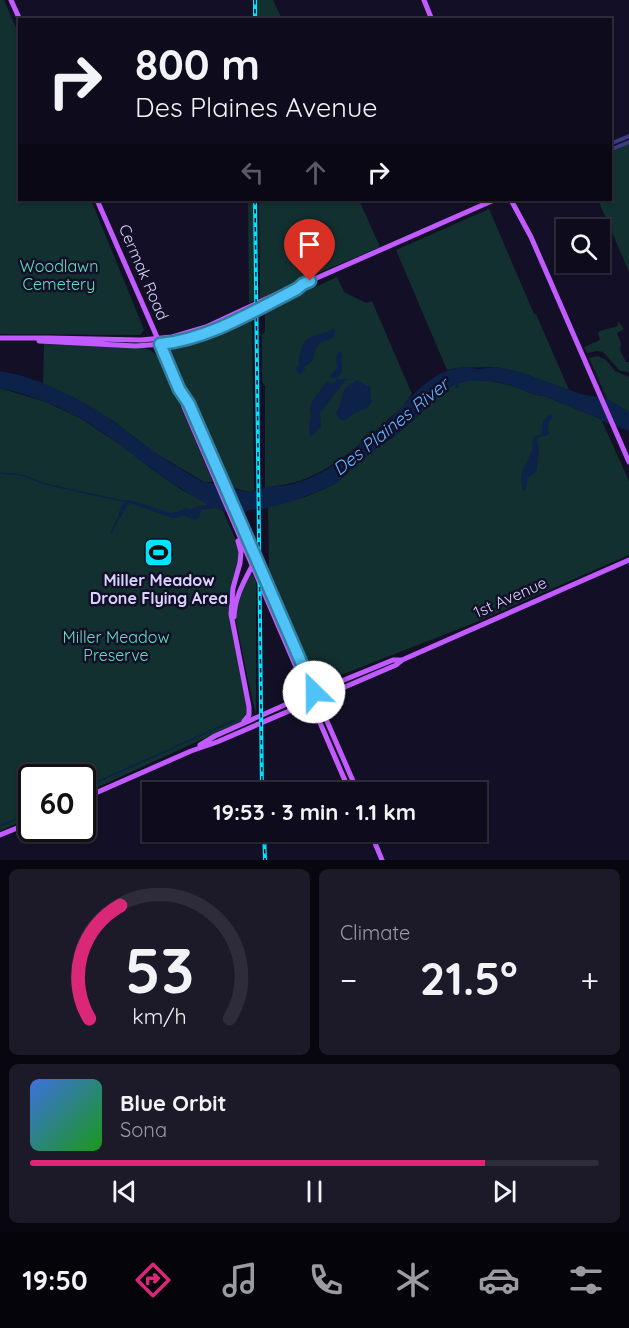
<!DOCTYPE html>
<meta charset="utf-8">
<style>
:root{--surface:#0e0b1c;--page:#1c1929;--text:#f1f3f6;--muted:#9b9ba3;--line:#2e2b3b;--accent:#db2777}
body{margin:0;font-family:Quicksand,sans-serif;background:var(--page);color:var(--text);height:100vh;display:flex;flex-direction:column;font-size:22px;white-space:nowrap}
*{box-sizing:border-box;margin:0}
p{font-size:20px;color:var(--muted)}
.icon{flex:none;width:33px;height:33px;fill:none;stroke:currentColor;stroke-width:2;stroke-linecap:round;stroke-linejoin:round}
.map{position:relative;height:860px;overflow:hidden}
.drawer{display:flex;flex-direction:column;gap:9px;padding:9px;background:#08060f;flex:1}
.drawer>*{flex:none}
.banner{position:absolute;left:18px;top:18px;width:594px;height:183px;border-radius:0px;box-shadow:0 2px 4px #0004,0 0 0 2px var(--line);background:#0e0b1c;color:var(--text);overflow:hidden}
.fabs{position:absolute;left:556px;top:219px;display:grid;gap:12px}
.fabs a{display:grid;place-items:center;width:54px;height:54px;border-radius:0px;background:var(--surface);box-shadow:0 2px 4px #0004,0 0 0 2px var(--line);font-size:30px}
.speed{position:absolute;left:18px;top:764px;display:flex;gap:12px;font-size:30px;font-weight:700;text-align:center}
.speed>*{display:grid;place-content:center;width:78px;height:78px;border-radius:50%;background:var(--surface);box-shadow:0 2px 4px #0004,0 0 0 2px var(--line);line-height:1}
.speed .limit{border:3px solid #111;border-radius:9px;background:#fff;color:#111}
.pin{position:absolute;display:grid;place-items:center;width:51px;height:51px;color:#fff;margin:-62px -26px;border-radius:50% 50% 50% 0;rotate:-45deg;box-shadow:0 0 6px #0007}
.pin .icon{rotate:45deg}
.me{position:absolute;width:66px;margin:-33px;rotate:337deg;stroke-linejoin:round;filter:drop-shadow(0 0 4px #0008)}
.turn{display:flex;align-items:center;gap:21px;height:126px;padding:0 18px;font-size:27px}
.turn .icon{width:78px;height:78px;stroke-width:2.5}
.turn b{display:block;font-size:42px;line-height:51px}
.lanes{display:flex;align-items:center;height:57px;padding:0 18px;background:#0003;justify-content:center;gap:30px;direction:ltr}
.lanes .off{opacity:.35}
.big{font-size:45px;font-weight:800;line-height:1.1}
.drawer .tile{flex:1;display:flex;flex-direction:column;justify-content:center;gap:9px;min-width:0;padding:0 21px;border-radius:9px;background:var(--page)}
.drawer .dial{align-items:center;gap:0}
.dial svg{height:156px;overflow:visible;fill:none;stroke:var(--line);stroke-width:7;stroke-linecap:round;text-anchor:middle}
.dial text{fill:var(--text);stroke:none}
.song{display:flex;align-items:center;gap:18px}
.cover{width:72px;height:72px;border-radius:9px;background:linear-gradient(135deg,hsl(220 70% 55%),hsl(120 70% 35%))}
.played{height:6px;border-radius:3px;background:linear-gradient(90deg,var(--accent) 80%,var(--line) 80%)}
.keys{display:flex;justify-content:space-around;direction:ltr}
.heat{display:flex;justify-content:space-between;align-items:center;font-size:33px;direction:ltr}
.drawer .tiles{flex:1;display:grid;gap:9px;grid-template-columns:1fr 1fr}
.tile:last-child{grid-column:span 2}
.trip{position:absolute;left:142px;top:782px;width:345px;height:60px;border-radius:0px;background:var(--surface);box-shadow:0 2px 4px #0004,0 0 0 2px var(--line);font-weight:800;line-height:60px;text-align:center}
.tab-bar{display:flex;height:96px;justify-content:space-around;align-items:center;background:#06040b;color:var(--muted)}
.tab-bar .icon{width:42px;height:42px}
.tab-bar .selected{color:var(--accent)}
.tab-bar b{font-size:27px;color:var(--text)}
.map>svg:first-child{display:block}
.green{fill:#12302f}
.water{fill:#0c2248}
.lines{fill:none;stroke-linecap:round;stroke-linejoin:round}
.stream{stroke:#0c2248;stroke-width:1.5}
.minor{stroke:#3d3a85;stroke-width:4}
.major{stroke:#c25bff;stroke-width:5}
.rail-casing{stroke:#00e5ff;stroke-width:4}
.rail{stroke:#130f26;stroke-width:1.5;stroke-dasharray:4.5;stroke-linecap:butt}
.route-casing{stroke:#337fa1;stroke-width:15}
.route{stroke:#4fc3f7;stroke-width:10}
.labels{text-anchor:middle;stroke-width:5;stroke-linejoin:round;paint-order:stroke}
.park-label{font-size:16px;fill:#5fe0c0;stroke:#130f26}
.street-label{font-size:16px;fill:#d9d4ff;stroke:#130f26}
.poi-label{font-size:16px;font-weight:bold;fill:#d9d4ff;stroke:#130f26}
.water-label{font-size:18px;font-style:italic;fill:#62b6ff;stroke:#130f26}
</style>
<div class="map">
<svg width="629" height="860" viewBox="0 0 629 860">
<rect width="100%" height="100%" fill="#130f26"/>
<path class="green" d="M0,0H4L19,35L20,200H91L143,327L144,330L140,335L0,334Z
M256,0H273L282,19H257Z
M629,144V272L598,200H610L611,152Z
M248,200H254L255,300L249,303Z
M259,200H359L380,247L316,274L260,300Z
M489,209L534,314H536L569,390L519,372L496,367L456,368L447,370L396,250Z
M337,277L344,292L366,303L372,301L412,394L401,409L388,419L384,424C346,455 317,485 265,487V386L262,382V335L265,331V310Z
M252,314L254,491L250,492L229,487L227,484L184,386L171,351V348L175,344L207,335Z
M618,322H619L624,329L617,333L621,344L620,350L626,362H629V372L620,371L603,352L597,351L587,353L584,347L600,340L598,333L600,331L618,326Z
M44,344L144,348L152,351L161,360L213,482H204L155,453L113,421L86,404L43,384Z
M598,356L606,360L615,371L629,377V412L607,399L589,358Z
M470,380C484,380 499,382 512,386C523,389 533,396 544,396L601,419L629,481V555L474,623L323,682L315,678L269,569L268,507L305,497L333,485L347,474L361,460L383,443L391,439L416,418L440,393L455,384L456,388L459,387V383Z
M0,388L46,402L80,418L127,449L150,468L182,490L223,511L236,540L240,557L231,594L248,711L245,719L240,722L83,794L82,777H32L31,817L0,831Z
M251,572L256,581V715L247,675L235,616L236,603Z"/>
<path class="water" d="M332,329L336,330C333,343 323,338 317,347C311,356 317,361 304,367L305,370L301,374L297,373L296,367L299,365C298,359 299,356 301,350C307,331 317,338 332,329Z
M340,351L342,354V372L337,379H344L346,378L348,380L345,381L320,413L321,426L311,437C308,428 308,427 311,419C312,416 310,413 310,409C310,400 323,388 327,381L332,383L336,382V378H329L337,368C337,362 334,355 340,351Z
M465,367L478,369L496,367L519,372L581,394L607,399L629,412V431L602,421L601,419L544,396C535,396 525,391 516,387C498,381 478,378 459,383V387L457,388L454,384L440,393L416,418L391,439L384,443L361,460L347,474L333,485L294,501L262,509L249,510L241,514L223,511L215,508L201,510L199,518C193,522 189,518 183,515L177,518H172L130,503L128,505L120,518C117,512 122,503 128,500L135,501L170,513L177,512L185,508L192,509L198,506L208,505C188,493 168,481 149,467C127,451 106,433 82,419C57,405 28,394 0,388V371C41,378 81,399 114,422C128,432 141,443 156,453C171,464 187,473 203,482C219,483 235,491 249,492C255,492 261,488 267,487C278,486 289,486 299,482C332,472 358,445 384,425C389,418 396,414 401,408C419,388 437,369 465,367Z
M357,380L371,388C370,393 372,398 371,403C368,410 360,410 355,413C347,418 342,427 336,413L341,402L344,390L349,385Z
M551,415L553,417L548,423L549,434L546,436H542L537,439L539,452L536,472L528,478L525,490L523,491L521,478L522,472L533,449L532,442L534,436L541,435C543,426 541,418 551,415Z"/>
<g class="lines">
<path class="stream" d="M0,473L22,475L45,484L127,502
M111,533L120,515
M88,786L235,720
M0,826L32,811"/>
<path class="minor" d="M610,144L629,136
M610,150L629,142"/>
<path class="major" d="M11,0L20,20
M424,0L432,20
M97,200L160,344L179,389L184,407L346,783L351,786
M511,200L531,237L629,462
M0,338H48L141,340L172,337L206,327L296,285L303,284L494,200
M39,341L136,346L174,343L209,332L297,289L302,286
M181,392L189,404L353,781L351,786L354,792
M238,541L241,552L240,563L233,588L231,614L249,707V715L244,721
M234,617C235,596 244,582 253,564
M200,745L215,736L307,695L393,660H402
M82,799L191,751L217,742L396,665L402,660L629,560
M370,831L382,860
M0,835L32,822"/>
<defs>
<path id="rail" d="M255,0V20
M255,200L262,792
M264,831L265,860"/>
</defs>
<use href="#rail" class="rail-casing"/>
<use href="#rail" class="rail"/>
</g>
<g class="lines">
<defs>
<path id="route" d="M310,281L303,284L297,289C254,311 209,339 160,344L179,389L189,404L224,484L314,692"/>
</defs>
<use href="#route" class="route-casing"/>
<use href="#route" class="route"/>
</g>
<defs>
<symbol id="stadium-square" viewBox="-11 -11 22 22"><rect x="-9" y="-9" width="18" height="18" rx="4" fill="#00e5ff" stroke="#130f26"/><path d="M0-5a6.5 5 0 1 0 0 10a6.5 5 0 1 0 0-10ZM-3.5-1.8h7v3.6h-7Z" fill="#111"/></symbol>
</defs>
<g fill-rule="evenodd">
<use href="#stadium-square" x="142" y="536" width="33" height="33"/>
</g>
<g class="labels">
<g class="park-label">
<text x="59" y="272">Woodlawn<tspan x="59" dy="18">Cemetery</tspan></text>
<text x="116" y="643">Miller Meadow<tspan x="116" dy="18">Preserve</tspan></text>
</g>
<g class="street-label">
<text transform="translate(144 272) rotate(67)" y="6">Cermak Road</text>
<text transform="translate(510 597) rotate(-24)" y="6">1st Avenue</text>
</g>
<g class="poi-label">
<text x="159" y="586">Miller Meadow<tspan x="159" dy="18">Drone Flying Area</tspan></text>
</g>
<g class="water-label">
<text transform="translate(391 427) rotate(-39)" y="6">Des Plaines River</text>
</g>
</g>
</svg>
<div class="fabs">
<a><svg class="icon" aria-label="search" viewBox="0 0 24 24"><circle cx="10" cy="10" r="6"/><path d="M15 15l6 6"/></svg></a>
</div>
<div class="speed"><div class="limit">60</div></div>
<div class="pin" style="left:310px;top:281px;background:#d93025"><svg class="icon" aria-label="arrive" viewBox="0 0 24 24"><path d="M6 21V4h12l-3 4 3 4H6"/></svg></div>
<svg class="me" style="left:314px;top:692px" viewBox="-20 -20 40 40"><circle r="19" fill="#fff"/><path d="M0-13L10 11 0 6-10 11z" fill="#4fc3f7"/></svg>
<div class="trip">19:53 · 3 min · 1.1 km</div>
<div class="banner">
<div class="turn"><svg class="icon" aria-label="right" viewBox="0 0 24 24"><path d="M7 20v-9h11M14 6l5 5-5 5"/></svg><div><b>800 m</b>Des Plaines Avenue</div></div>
<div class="lanes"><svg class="icon off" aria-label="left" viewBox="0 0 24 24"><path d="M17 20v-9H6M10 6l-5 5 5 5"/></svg><svg class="icon off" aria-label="ahead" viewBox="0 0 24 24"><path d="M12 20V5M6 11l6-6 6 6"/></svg><svg class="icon" aria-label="right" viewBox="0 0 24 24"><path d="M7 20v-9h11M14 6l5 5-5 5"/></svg></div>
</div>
</div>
<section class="drawer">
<div class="tiles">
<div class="tile dial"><svg viewBox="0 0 100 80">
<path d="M14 69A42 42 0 1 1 86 69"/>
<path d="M14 69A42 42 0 0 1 30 11" stroke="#db2777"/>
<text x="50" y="56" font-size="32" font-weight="700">53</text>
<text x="50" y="72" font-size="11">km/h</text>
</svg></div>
<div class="tile"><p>Climate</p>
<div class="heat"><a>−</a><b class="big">21.5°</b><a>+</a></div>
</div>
<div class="tile">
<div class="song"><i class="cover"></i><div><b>Blue Orbit</b><p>Sona</p></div></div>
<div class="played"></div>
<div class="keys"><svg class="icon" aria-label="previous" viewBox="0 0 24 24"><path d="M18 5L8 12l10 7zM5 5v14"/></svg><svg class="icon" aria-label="pause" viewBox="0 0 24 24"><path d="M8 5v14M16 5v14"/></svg><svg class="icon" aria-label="next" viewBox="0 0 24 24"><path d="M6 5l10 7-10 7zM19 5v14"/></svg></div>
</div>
</div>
</section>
<nav class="tab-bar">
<b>19:50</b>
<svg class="icon selected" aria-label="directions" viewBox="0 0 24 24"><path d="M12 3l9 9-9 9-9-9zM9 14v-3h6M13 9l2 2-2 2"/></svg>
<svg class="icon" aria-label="music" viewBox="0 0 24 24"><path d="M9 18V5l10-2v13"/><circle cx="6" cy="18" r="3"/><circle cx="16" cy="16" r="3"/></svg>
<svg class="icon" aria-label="phone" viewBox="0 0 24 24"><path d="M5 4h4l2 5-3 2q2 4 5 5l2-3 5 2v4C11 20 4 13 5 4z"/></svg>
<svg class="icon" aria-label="climate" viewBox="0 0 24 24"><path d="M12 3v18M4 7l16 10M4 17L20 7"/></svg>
<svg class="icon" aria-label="car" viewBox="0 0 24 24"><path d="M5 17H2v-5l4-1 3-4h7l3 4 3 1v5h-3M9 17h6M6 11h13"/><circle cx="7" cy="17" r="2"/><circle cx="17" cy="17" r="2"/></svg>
<svg class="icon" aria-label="filters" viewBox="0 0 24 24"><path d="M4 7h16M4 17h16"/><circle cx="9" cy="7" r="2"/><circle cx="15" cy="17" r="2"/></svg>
</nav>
